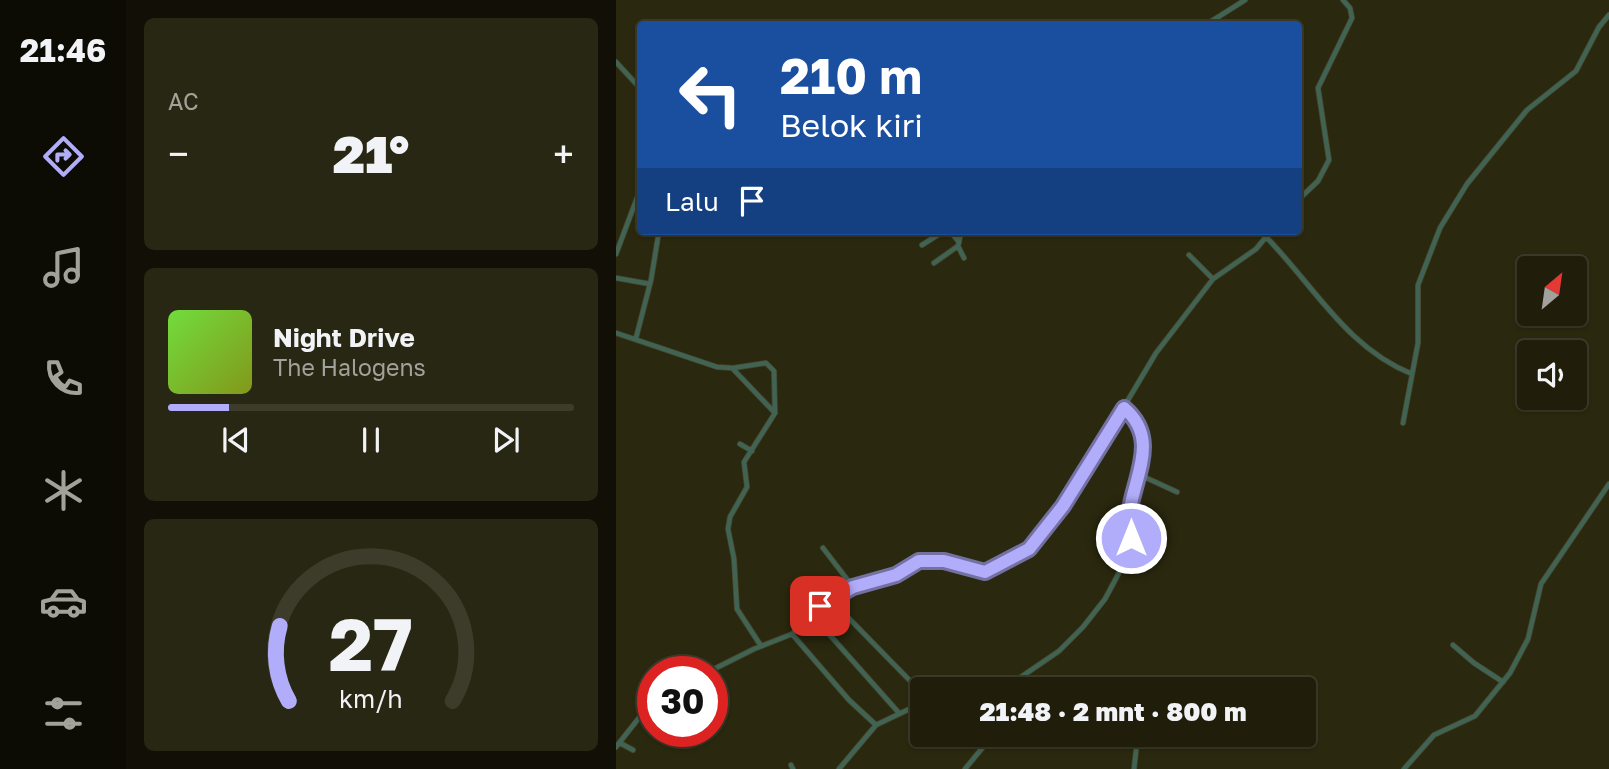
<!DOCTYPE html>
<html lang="id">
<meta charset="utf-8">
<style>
:root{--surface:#201e0a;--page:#282713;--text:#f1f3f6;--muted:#a2a29c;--line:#3d3c2b;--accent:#b1adfa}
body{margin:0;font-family:"Golos Text",sans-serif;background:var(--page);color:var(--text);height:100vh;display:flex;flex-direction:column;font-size:26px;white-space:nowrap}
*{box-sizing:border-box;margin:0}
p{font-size:23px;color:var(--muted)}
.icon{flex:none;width:38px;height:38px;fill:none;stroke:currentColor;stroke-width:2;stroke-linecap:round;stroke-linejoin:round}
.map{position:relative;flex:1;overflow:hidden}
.panel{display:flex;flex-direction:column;gap:18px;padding:18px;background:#121006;width:490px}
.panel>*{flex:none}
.guide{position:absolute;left:21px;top:21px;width:665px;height:214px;border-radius:7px;box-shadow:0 2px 5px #0004,0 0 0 2px var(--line);background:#1a4fa0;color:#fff;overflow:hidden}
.needle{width:46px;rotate:29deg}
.fabs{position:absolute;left:901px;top:256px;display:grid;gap:14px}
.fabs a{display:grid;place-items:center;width:70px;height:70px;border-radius:7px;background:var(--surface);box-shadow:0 2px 5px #0004,0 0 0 2px var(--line);font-size:35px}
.speed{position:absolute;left:21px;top:656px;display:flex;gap:14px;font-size:35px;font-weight:700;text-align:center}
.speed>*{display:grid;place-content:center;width:91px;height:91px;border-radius:50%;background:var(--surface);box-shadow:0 2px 5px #0004,0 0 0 2px var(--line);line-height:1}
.speed .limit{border:10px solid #d22;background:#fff;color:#111}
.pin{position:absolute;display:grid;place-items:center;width:60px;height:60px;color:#fff;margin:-30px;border-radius:14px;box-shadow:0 4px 10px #0006}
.me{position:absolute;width:77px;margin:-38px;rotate:0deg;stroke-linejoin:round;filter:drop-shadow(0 0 5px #0008)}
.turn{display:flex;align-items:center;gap:24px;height:147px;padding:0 28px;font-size:32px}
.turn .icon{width:91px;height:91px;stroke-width:2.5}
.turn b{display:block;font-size:49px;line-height:60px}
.then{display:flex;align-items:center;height:66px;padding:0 28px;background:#0003;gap:14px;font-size:26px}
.big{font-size:52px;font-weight:800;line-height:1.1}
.panel .widget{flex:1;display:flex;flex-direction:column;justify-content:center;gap:10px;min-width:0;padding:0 24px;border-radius:10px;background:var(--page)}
.panel .dial{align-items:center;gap:0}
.dial svg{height:182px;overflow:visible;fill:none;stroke:var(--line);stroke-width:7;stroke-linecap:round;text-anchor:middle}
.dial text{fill:var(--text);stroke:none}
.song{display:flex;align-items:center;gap:21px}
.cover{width:84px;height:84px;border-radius:10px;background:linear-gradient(135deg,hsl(100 70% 55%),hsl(70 70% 35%))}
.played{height:7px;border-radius:4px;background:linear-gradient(90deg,var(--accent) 15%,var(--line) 15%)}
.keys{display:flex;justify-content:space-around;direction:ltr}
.heat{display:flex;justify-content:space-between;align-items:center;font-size:38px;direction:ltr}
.trip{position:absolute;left:294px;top:677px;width:406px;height:70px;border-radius:7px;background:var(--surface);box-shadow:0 2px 5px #0004,0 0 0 2px var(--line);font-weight:800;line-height:70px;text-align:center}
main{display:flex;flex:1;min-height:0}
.menu{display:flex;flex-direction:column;width:126px;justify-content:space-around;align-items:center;background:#0d0c04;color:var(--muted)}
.menu .icon{width:49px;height:49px}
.menu .selected{color:var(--accent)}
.menu b{font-size:32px;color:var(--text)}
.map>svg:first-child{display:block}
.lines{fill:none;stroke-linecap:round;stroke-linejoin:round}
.street-casing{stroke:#464428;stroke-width:6}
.street{stroke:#406354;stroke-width:4.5}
.route-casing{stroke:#7370a2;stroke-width:18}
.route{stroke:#b1adfa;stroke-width:12}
</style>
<main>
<nav class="menu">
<b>21:46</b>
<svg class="icon selected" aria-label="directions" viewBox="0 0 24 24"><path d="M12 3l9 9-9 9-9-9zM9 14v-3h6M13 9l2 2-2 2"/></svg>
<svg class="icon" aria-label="music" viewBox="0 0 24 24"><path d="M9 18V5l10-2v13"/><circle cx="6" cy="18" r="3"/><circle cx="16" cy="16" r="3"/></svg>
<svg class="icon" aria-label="phone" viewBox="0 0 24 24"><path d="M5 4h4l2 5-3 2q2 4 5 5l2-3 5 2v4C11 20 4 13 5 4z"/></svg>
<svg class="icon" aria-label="climate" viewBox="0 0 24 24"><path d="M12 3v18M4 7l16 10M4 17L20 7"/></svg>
<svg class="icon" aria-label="car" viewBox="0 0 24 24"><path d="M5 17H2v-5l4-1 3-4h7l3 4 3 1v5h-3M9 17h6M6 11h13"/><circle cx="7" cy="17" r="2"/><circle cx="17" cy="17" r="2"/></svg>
<svg class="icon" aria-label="filters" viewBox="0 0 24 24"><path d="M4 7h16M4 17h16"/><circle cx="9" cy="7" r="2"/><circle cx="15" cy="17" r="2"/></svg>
</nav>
<section class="panel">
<div class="widget"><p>AC</p>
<div class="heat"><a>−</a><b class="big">21°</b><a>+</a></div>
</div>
<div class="widget">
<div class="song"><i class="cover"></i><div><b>Night Drive</b><p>The Halogens</p></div></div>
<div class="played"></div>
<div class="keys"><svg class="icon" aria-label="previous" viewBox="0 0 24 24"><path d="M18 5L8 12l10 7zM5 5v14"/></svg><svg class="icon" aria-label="pause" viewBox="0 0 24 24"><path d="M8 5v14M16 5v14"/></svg><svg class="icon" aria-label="next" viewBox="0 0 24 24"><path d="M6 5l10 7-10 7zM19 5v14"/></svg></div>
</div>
<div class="widget dial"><svg viewBox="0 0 100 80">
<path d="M14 69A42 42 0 1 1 86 69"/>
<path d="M14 69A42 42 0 0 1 10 36" stroke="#b1adfa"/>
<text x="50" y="56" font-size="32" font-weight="700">27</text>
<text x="50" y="72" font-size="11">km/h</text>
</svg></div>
</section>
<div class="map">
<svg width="993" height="769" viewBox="0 0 993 769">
<rect width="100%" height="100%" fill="#2a280e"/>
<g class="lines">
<defs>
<path id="street" d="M591,24L629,0
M0,62L24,88
M682,200L702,181L713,160L702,88L736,18L734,8L727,0
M334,231L343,242L342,246L348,258
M651,238C698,286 731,348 796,374
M343,242L345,231
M306,245L328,231
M0,254L24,190
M573,255L597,279
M318,263L342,246
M0,278L34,284
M0,333L101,367L117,368L150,363L158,371L159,413L128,462L131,487L114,517L112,529L118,559L121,609L145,646
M20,338L35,280L43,231
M117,369L159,413
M787,423L802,343V285L824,228L851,184L911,110L960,71L983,27L993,15
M124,444L136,451
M524,475L561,492
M207,548L237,587
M215,600L306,693
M196,615L283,713
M176,634L233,700L260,725
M837,645L858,663L887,682
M92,672L138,649L176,634L204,606L222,595L245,584L280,575L296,563L329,561L369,572L413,549L447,506L508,409
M484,680L501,690
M386,690L443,651L467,627L489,599L512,556L515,545L511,516L521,490L528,453L522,426L508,408L512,400L540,353L597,279L640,249L655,231
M556,690L561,682
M356,735L364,748
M4,743L17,750
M0,747L37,700
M175,765L177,769
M223,769L260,725L306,703
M349,769L377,735
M518,769L521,742L533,735
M788,769L818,735L859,716L894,673L912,639L925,584L993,484"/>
</defs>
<use href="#street" class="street-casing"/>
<use href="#street" class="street"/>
</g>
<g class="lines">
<defs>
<path id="route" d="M204,606L237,587L280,575L303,561H328L369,572L413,549L447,506L508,408C553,446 502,495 515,538"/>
</defs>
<use href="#route" class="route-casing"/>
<use href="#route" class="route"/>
</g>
</svg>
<div class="fabs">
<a><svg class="needle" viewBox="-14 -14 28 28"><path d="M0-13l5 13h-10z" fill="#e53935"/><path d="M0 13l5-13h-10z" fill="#a2a29c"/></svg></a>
<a><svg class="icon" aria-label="sound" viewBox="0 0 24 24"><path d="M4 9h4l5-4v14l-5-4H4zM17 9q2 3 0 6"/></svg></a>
</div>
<div class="speed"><div class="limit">30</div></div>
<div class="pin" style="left:204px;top:606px;background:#d93025"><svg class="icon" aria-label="arrive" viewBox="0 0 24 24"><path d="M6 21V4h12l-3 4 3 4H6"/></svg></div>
<svg class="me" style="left:515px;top:538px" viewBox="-20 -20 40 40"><circle r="17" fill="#b1adfa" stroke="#fff" stroke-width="3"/><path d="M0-11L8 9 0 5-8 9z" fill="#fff"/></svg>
<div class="trip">21:48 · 2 mnt · 800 m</div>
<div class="guide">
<div class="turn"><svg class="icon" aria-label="left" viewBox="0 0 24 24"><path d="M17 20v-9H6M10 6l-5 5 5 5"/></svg><div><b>210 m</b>Belok kiri</div></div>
<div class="then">Lalu<svg class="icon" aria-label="arrive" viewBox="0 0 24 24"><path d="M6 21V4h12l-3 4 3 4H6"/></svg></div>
</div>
</div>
</main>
